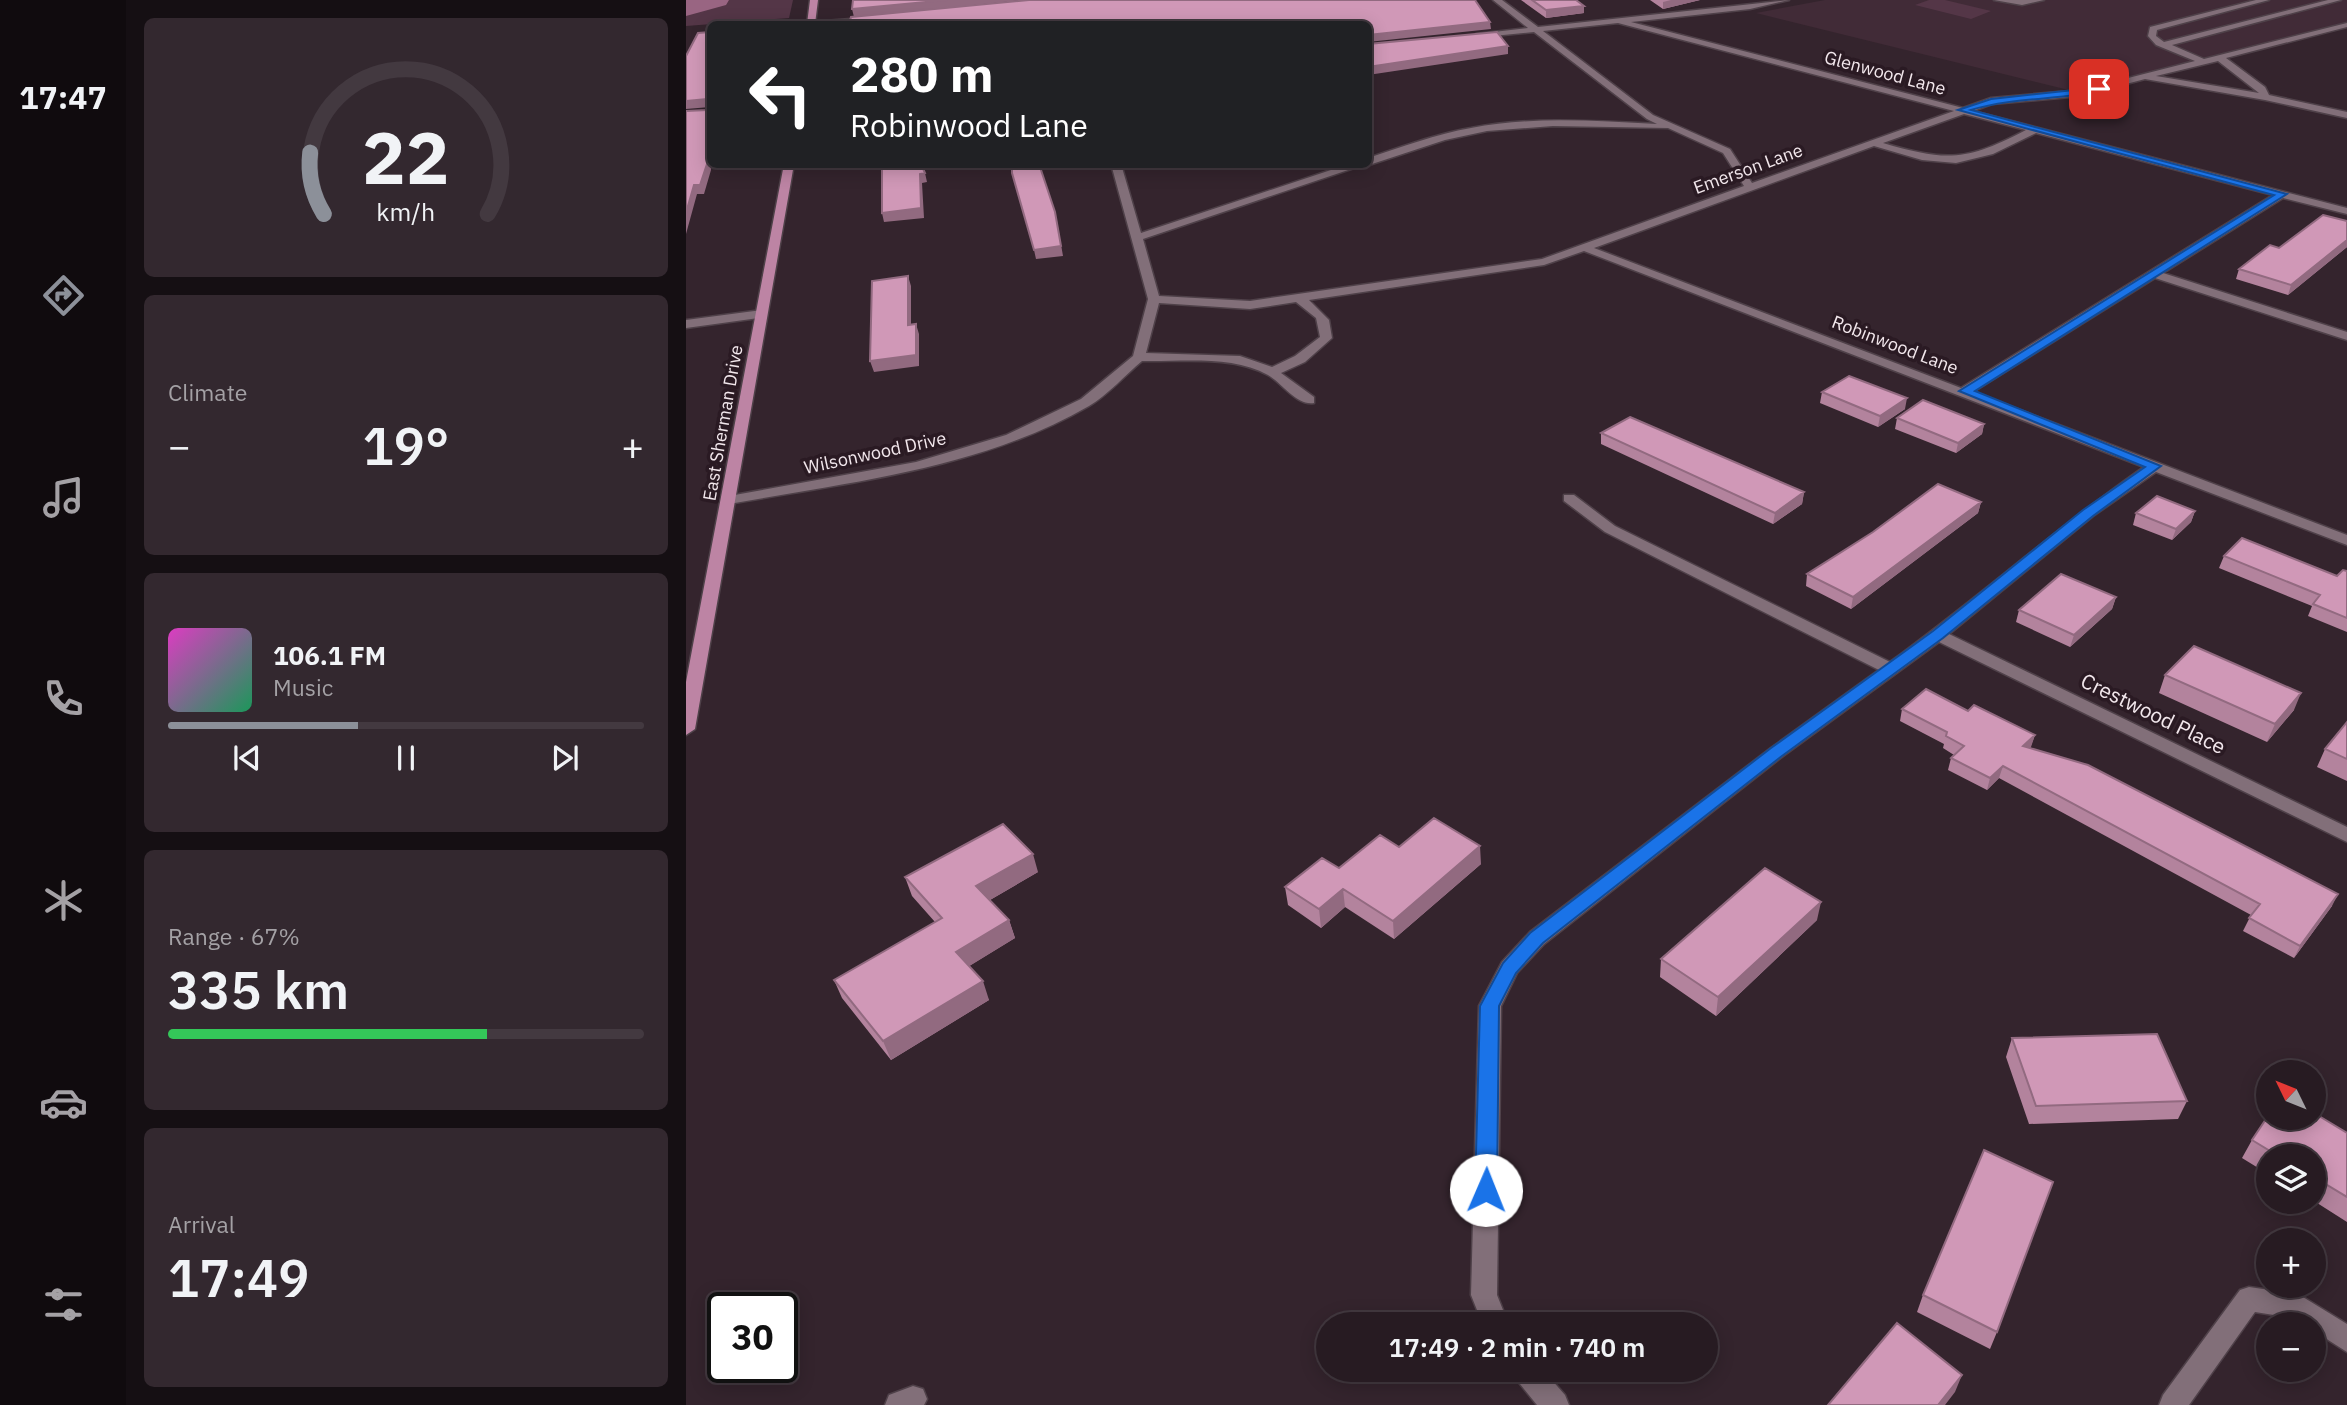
<!DOCTYPE html>
<meta charset="utf-8">
<style>
:root{--surface:#271b22;--page:#33282f;--text:#f1f3f6;--muted:#a4a1a5;--line:#433940;--accent:#8c9099}
body{margin:0;font-family:"IBM Plex Sans",sans-serif;background:var(--page);color:var(--text);height:100vh;display:flex;flex-direction:column;font-size:26px;white-space:nowrap}
*{box-sizing:border-box;margin:0}
p{font-size:23px;color:var(--muted)}
.icon{flex:none;width:38px;height:38px;fill:none;stroke:currentColor;stroke-width:2;stroke-linecap:round;stroke-linejoin:round}
.map{position:relative;flex:1;overflow:hidden}
.details{display:flex;flex-direction:column;gap:18px;padding:18px;background:#150f13;width:560px}
.details>*{flex:none}
.hud{position:absolute;left:21px;top:21px;width:665px;height:147px;border-radius:10px;box-shadow:0 4px 18px #0003,0 0 0 2px var(--line);background:#202124;color:#fff;overflow:hidden}
.needle{width:46px;rotate:313deg}
.controls{position:absolute;left:1570px;top:1060px;display:grid;gap:14px}
.controls a{display:grid;place-items:center;width:70px;height:70px;border-radius:50%;background:var(--surface);box-shadow:0 4px 18px #0003,0 0 0 2px var(--line);font-size:35px}
.speed{position:absolute;left:21px;top:1292px;display:flex;gap:14px;font-size:35px;font-weight:700;text-align:center}
.speed>*{display:grid;place-content:center;width:91px;height:91px;border-radius:50%;background:var(--surface);box-shadow:0 4px 18px #0003,0 0 0 2px var(--line);line-height:1}
.speed .limit{border:4px solid #111;border-radius:10px;background:#fff;color:#111}
.pin{position:absolute;display:grid;place-items:center;width:60px;height:60px;color:#fff;margin:-30px;border-radius:14px;box-shadow:0 4px 10px #0006}
.me{position:absolute;width:77px;margin:-38px;rotate:1deg;stroke-linejoin:round;filter:drop-shadow(0 0 5px #0008)}
.turn{display:flex;align-items:center;gap:24px;height:147px;padding:0 28px;font-size:32px}
.turn .icon{width:91px;height:91px;stroke-width:2.5}
.turn b{display:block;font-size:49px;line-height:60px}
.big{font-size:52px;font-weight:600;line-height:1.1}
.details .widget{flex:1;display:flex;flex-direction:column;justify-content:center;gap:10px;min-width:0;padding:0 24px;border-radius:10px;background:var(--page)}
.details .dial{align-items:center;gap:0}
.dial svg{height:182px;overflow:visible;fill:none;stroke:var(--line);stroke-width:7;stroke-linecap:round;text-anchor:middle}
.dial text{fill:var(--text);stroke:none}
.song{display:flex;align-items:center;gap:21px}
.cover{width:84px;height:84px;border-radius:10px;background:linear-gradient(135deg,hsl(310 70% 55%),hsl(150 70% 35%))}
.played{height:7px;border-radius:4px;background:linear-gradient(90deg,var(--accent) 40%,var(--line) 40%)}
.keys{display:flex;justify-content:space-around;direction:ltr}
.heat{display:flex;justify-content:space-between;align-items:center;font-size:38px;direction:ltr}
.charge{height:10px;border-radius:5px;background:linear-gradient(90deg,#34c759 67%,var(--line) 0)}
.trip{position:absolute;left:630px;top:1312px;width:402px;height:70px;border-radius:35px;background:var(--surface);box-shadow:0 4px 18px #0003,0 0 0 2px var(--line);font-weight:600;line-height:70px;text-align:center}
main{display:flex;flex:1;min-height:0}
.dock{display:flex;flex-direction:column;width:126px;justify-content:space-around;align-items:center;background:#100b0e;color:var(--muted)}
.dock .icon{width:49px;height:49px}
.dock .active{color:var(--accent)}
.dock b{font-size:32px;color:var(--text)}
.map>svg:first-child{display:block}
.built{fill:#412b37}
.green{fill:#543647}
.lines{fill:none;stroke-linecap:round;stroke-linejoin:round}
.river{fill:#996582;fill-rule:evenodd}
.minor-casing{stroke:#4f4149;stroke-width:3}
.major-casing{stroke:#4f4149;stroke-width:3}
.minor{fill:#826f79;fill-rule:evenodd}
.major{fill:#bd84a4;fill-rule:evenodd}
.wall{fill:#b3839d}
.shaded-wall{fill:#926a80}
.building{fill:#d098b7;stroke:#926a80;stroke-width:2}
.route{fill:#1a73e8;stroke:#114b97;stroke-width:2}
.labels{text-anchor:middle;stroke-width:7;stroke-linejoin:round;paint-order:stroke}
.far-street-label{font-size:18px;fill:#f2e7ec;stroke:#2a1a23}
.street-label{font-size:21px;fill:#f2e7ec;stroke:#2a1a23}
</style>
<main>
<nav class="dock">
<b>17:47</b>
<svg class="icon active" aria-label="directions" viewBox="0 0 24 24"><path d="M12 3l9 9-9 9-9-9zM9 14v-3h6M13 9l2 2-2 2"/></svg>
<svg class="icon" aria-label="music" viewBox="0 0 24 24"><path d="M9 18V5l10-2v13"/><circle cx="6" cy="18" r="3"/><circle cx="16" cy="16" r="3"/></svg>
<svg class="icon" aria-label="phone" viewBox="0 0 24 24"><path d="M5 4h4l2 5-3 2q2 4 5 5l2-3 5 2v4C11 20 4 13 5 4z"/></svg>
<svg class="icon" aria-label="climate" viewBox="0 0 24 24"><path d="M12 3v18M4 7l16 10M4 17L20 7"/></svg>
<svg class="icon" aria-label="car" viewBox="0 0 24 24"><path d="M5 17H2v-5l4-1 3-4h7l3 4 3 1v5h-3M9 17h6M6 11h13"/><circle cx="7" cy="17" r="2"/><circle cx="17" cy="17" r="2"/></svg>
<svg class="icon" aria-label="filters" viewBox="0 0 24 24"><path d="M4 7h16M4 17h16"/><circle cx="9" cy="7" r="2"/><circle cx="15" cy="17" r="2"/></svg>
</nav>
<section class="details">
<div class="widget dial"><svg viewBox="0 0 100 80">
<path d="M14 69A42 42 0 1 1 86 69"/>
<path d="M14 69A42 42 0 0 1 8 42" stroke="#8c9099"/>
<text x="50" y="56" font-size="32" font-weight="700">22</text>
<text x="50" y="72" font-size="11">km/h</text>
</svg></div>
<div class="widget"><p>Climate</p>
<div class="heat"><a>−</a><b class="big">19°</b><a>+</a></div>
</div>
<div class="widget">
<div class="song"><i class="cover"></i><div><b>106.1 FM</b><p>Music</p></div></div>
<div class="played"></div>
<div class="keys"><svg class="icon" aria-label="previous" viewBox="0 0 24 24"><path d="M18 5L8 12l10 7zM5 5v14"/></svg><svg class="icon" aria-label="pause" viewBox="0 0 24 24"><path d="M8 5v14M16 5v14"/></svg><svg class="icon" aria-label="next" viewBox="0 0 24 24"><path d="M6 5l10 7-10 7zM19 5v14"/></svg></div>
</div>
<div class="widget"><p>Range · 67%</p><b class="big">335 km</b><div class="charge"></div></div>
<div class="widget"><p>Arrival</p><b class="big">17:49</b></div>
</section>
<div class="map">
<svg width="1661" height="1405" viewBox="0 0 1661 1405">
<rect width="100%" height="100%" fill="#34242d"/>
<path class="built" d="M1139,0H1661V25L1395,93L1070,13Z"/>
<path class="green" d="M0,0H107L103,18L0,26Z
M1243,0H1259L1305,11L1285,19L1229,5Z"/>
<g class="lines">
<path class="river" d="M0,0H43L40,5L0,16Z"/>
<defs>
<path id="minor" d="M807,0H816L852,27L1103,0L1064,9L945,22L1277,108L1305,98L1395,90L1509,61L1470,45L1462,36L1464,27L1570,0H1583L1471,30L1470,36L1478,42L1642,0H1655L1486,45L1518,59L1661,23V27L1540,58L1579,87L1583,95L1661,112V118L1579,100L1459,79L1395,96L1306,104L1287,111L1661,208V214L1597,198L1477,273L1661,332V340L1469,278L1287,392L1661,535V545L1470,472L1407,516L1263,634L1661,827V842L1253,642L1097,756L858,944L831,973L815,1006L811,1295L823,1325H797L785,1295L793,1006L816,962L844,932L1085,748L1193,670L919,532L878,501V495H888L929,526L1204,662C1291,599 1370,528 1458,467L898,251L858,265L623,300L643,320L646,338L619,362L595,373L628,397V403C611,406 596,383 582,375C546,355 496,362 456,361C439,375 422,395 403,406C294,469 165,482 43,504L36,500L43,496L230,462L320,435L395,399L447,356L462,299L425,164H435L455,233L663,164H680L457,239L473,296L564,301L856,259L1058,186L1037,153L982,128L867,126L801,131L759,140L686,164H680H682V158C716,147 750,134 785,128C846,116 910,121 971,124L961,119L848,32L787,38L790,34L842,28ZM932,23L1268,111L1066,183L1044,149L967,115L857,31ZM1532,61L1573,93L1470,76ZM1278,114L1340,130C1280,161 1262,162 1197,143ZM1350,133L1587,195L1275,388L908,248L1188,146L1236,160L1270,163L1307,154ZM473,303L564,309L610,302L630,318L634,337L609,356L586,367L554,356L460,353Z
M1308,0H1358L1336,5Z
M191,17L188,21L122,24L126,22Z
M76,310L80,311V317L0,328V320Z
M1563,1287L1612,1294L1661,1324V1352L1628,1331V1325H1618L1607,1318L1569,1312L1503,1405H1473L1477,1395L1554,1290Z
M826,1370H857L879,1395L883,1405H851L830,1379Z
M227,1386L237,1389L241,1399L238,1405H199L203,1395Z"/>
<path id="major" d="M124,0H132L129,24H121Z
M98,164H108L9,729L0,735V682Z"/>
</defs>
<use href="#minor" class="minor-casing"/>
<use href="#major" class="major-casing"/>
<use href="#minor" class="minor"/>
<use href="#major" class="major"/>
</g>
<path class="wall" d="M835,0H890L898,13L860,18Z
M964,0H1014L977,9Z
M1661,221V247L1602,295L1550,279L1553,269L1593,248Z
M1136,392L1219,409L1192,427L1134,403Z
M1211,418L1298,424L1296,434L1270,453L1209,429Z
M915,433L1118,492L1116,504L1087,524L915,444Z
M1295,502L1292,513L1165,609L1120,586L1121,574Z
M1509,511L1505,522L1486,540L1447,525L1450,513Z
M1538,556L1651,576L1661,571V632L1622,616L1626,606L1533,568Z
M1430,597L1426,609L1384,647L1330,622L1333,610Z
M1479,675L1608,710L1581,742L1473,693Z
M1216,709L1282,711L1349,735L1344,748L1646,906L1608,958L1557,931L1565,915L1313,778L1301,790L1262,770L1265,758L1268,755L1257,748L1258,744L1214,721Z
M1661,722V781L1631,767L1639,749Z
M713,847L795,864L708,939L659,907L635,928L602,905L599,887Z
M352,872L304,900L323,920L329,938L283,966L303,1000L205,1060L156,998L148,980L249,922L226,896L219,877Z
M1131,920L1030,1016L974,977L975,959Z
M1326,1038L1501,1101L1492,1119L1343,1124L1320,1057Z
M1661,1133V1222L1628,1201V1157H1582V1174L1556,1158L1566,1140Z
M1237,1295L1311,1332L1304,1349L1231,1312Z"/>
<path class="shaded-wall" d="M261,0H337L168,17L166,9Z
M985,0H1014L977,9V2Z
M898,6V13L860,18V10Z
M804,22L805,29L682,42V35Z
M822,46V54L682,75V67Z
M21,99L24,107L0,109V101Z
M24,140L25,170L18,194H11L0,234V213L8,185Z
M353,164H363L364,167L353,168Z
M239,173L241,182L236,183L238,218L198,222L196,213L234,174Z
M371,221L377,256L350,259L348,250Z
M1661,240V247L1602,295L1605,285Z
M222,276L225,286V335L222,325Z
M230,324L233,334V366L188,372L184,361Z
M1221,398L1219,409L1192,427L1194,416Z
M1298,424L1296,434L1270,453L1272,443Z
M1118,492L1116,504L1087,524L1089,513Z
M1295,502L1292,513L1165,609L1167,597Z
M1509,511L1505,522L1486,540L1490,529Z
M1430,597L1426,609L1384,647L1388,635Z
M1615,693L1608,710L1581,742L1589,724Z
M1349,735L1345,747L1334,759L1337,746Z
M1317,766L1313,778L1301,790L1304,778Z
M794,846L795,864L708,939L707,921Z
M347,854L352,872L297,904L290,886Z
M657,889L659,907L635,928L633,909Z
M1652,894L1646,906L1608,958L1614,946Z
M1135,902L1131,920L1030,1016L1032,997Z
M323,920L329,938L277,970L270,952Z
M297,981L303,1000L205,1060L197,1041Z
M1276,1375L1269,1392L1259,1405H1252Z"/>
<path class="building" d="M167,0H261L166,9Z
M343,0H789L804,22L682,35V24H163L165,17Z
M846,0H890L898,6L860,10Z
M24,32V140L22,161L14,185H8L0,213V111L21,110L24,102L21,99L0,101V56L12,33Z
M811,32L822,46L682,67V44Z
M196,164H235L239,173L234,174L235,208L196,213Z
M326,164H353L369,212L375,246L348,250L326,173Z
M1637,215L1661,221V240L1605,285L1553,269L1584,245L1593,248Z
M222,276V325L230,324V355L184,361L186,281Z
M1163,376L1221,398L1194,416L1136,392Z
M1237,400L1298,424L1272,443L1211,418Z
M944,417L1118,492L1089,513L915,433Z
M1252,484L1295,502L1167,597L1121,574L1187,532Z
M1471,496L1509,511L1490,529L1450,513Z
M1556,538L1651,576L1657,570L1661,571V618L1627,604L1634,595L1538,556Z
M1375,574L1430,597L1388,635L1333,610Z
M1508,646L1615,693L1589,724L1479,675Z
M1240,689L1282,711L1288,705L1349,735L1337,746L1402,765L1652,894L1614,946L1563,918L1574,904L1317,766L1304,778L1265,758L1278,746L1260,736L1261,732L1216,709Z
M1661,722V759L1639,749Z
M748,818L794,846L707,921L657,889L633,909L599,887L636,858L653,868L694,835L713,847Z
M317,824L347,854L290,886L323,920L270,952L297,981L197,1041L148,980L256,918L219,877Z
M1079,868L1135,902L1032,997L975,959Z
M1471,1034L1501,1101L1350,1106L1326,1038Z
M1628,1113L1661,1133V1197L1628,1177V1157H1594L1566,1140L1582,1116V1118H1628Z
M1298,1150L1367,1182L1311,1332L1237,1295Z
M1211,1323L1276,1375L1252,1405H1142Z"/>
<path class="route" d="M1416,87V91C1373,100 1327,97 1285,110L1601,194L1289,391L1475,466L1407,516L1257,638L1096,756L857,943L830,973L813,1006L811,1190L808,1197L800,1200L792,1197L789,1190L794,1006L817,963L844,933L1085,748L1247,631L1397,510L1459,467L1273,391L1588,195L1272,110L1305,99Z"/>
<g class="labels">
<g class="far-street-label">
<text transform="translate(1199 73) rotate(15)" y="6">Glenwood Lane</text>
<text transform="translate(1062 169) rotate(-20)" y="6">Emerson Lane</text>
<text transform="translate(1209 345) rotate(21)" y="6">Robinwood Lane</text>
<text transform="translate(37 423) rotate(-80)" y="6">East Sherman Drive</text>
<text transform="translate(189 453) rotate(-12)" y="6">Wilsonwood Drive</text>
</g>
<g class="street-label">
<text transform="translate(1467 714) rotate(26)" y="7">Crestwood Place</text>
</g>
</g>
</svg>
<div class="controls">
<a><svg class="needle" viewBox="-14 -14 28 28"><path d="M0-13l5 13h-10z" fill="#e53935"/><path d="M0 13l5-13h-10z" fill="#a4a1a5"/></svg></a>
<a><svg class="icon" aria-label="layers" viewBox="0 0 24 24"><path d="M12 4l9 5-9 5-9-5zM3 14l9 5 9-5"/></svg></a>
<a>+</a>
<a>−</a>
</div>
<div class="speed"><div class="limit">30</div></div>
<div class="pin" style="left:1413px;top:89px;background:#d93025"><svg class="icon" aria-label="arrive" viewBox="0 0 24 24"><path d="M6 21V4h12l-3 4 3 4H6"/></svg></div>
<svg class="me" style="left:800px;top:1190px" viewBox="-20 -20 40 40"><circle r="19" fill="#fff"/><path d="M0-13L10 11 0 6-10 11z" fill="#1a73e8"/></svg>
<div class="trip">17:49 · 2 min · 740 m</div>
<div class="hud">
<div class="turn"><svg class="icon" aria-label="left" viewBox="0 0 24 24"><path d="M17 20v-9H6M10 6l-5 5 5 5"/></svg><div><b>280 m</b>Robinwood Lane</div></div>
</div>
</div>
</main>
